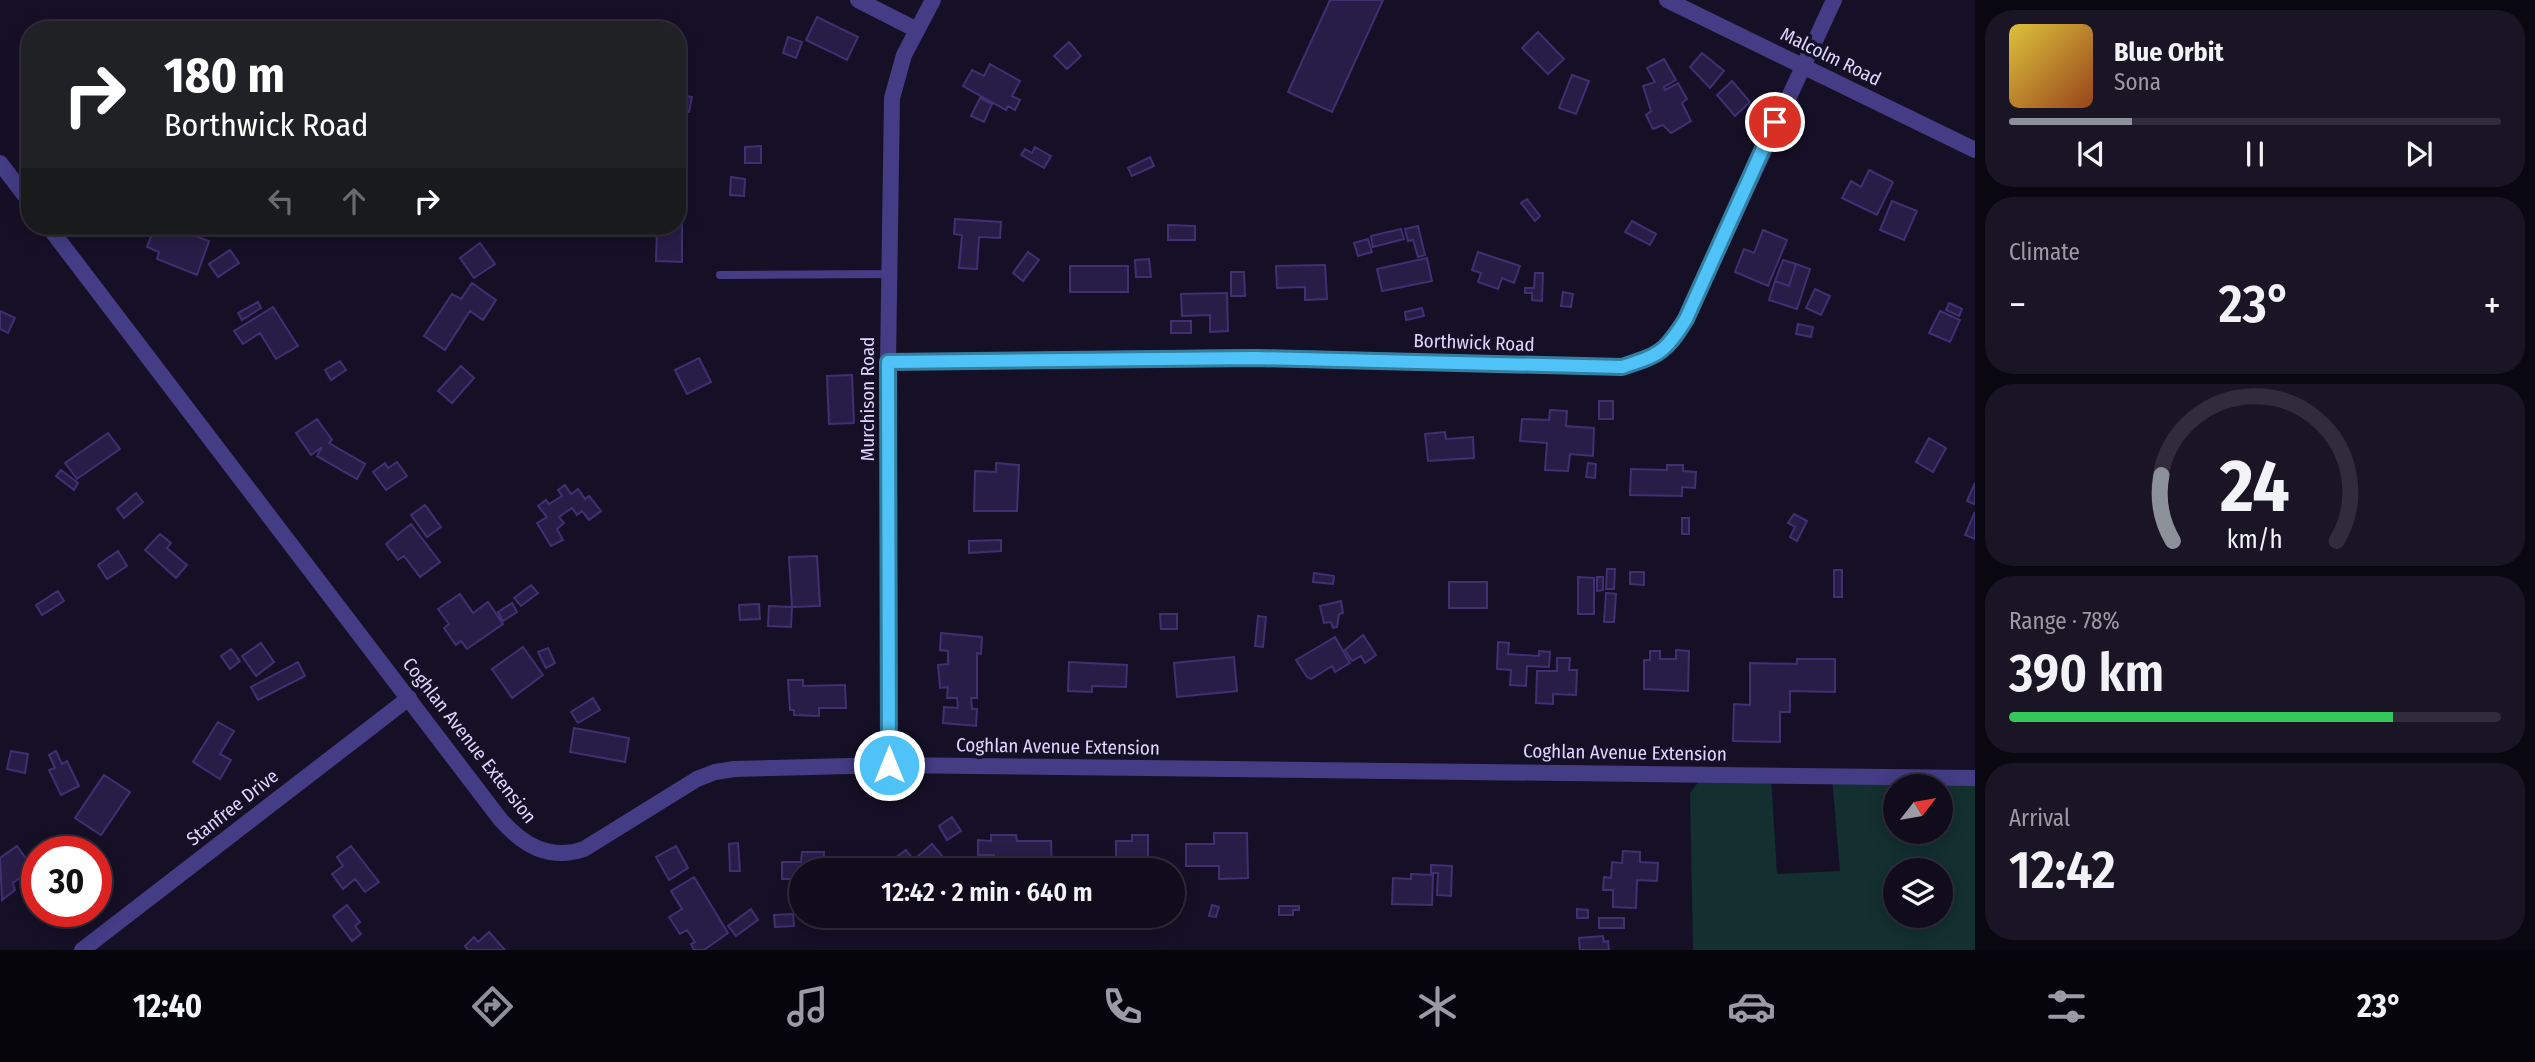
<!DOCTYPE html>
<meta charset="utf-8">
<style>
:root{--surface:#100c1c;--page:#191525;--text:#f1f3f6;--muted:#9c9ba3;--line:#302c3b;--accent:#8c9099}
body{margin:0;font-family:"Fira Sans Condensed",sans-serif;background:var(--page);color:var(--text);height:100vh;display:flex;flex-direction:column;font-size:26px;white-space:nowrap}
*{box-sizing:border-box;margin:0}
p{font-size:23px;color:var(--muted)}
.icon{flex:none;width:38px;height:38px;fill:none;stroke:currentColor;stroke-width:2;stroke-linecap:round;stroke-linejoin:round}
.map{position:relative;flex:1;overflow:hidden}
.drawer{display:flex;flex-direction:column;gap:10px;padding:10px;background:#09070f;width:560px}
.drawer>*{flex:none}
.top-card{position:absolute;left:21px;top:21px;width:665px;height:214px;border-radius:28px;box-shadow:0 4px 18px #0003,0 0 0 2px var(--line);background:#202124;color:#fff;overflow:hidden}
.needle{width:46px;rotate:59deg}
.buttons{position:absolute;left:1883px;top:774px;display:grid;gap:14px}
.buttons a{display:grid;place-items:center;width:70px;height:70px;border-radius:50%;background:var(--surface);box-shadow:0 4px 18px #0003,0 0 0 2px var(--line);font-size:35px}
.speed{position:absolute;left:21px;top:836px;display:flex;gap:14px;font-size:35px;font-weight:700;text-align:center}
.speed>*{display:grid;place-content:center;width:91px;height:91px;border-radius:50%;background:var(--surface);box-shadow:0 4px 18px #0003,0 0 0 2px var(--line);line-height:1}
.speed .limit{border:10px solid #d22;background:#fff;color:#111}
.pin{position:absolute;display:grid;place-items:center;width:60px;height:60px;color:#fff;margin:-30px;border:4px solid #fff;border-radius:50%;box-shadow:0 2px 7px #0007}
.me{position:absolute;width:77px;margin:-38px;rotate:0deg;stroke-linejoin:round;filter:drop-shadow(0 0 5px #0008)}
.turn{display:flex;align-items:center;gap:24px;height:147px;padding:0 28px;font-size:32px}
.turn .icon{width:91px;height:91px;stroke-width:2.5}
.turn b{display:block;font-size:49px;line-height:60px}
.lanes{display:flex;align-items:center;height:66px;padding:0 28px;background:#0003;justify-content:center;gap:35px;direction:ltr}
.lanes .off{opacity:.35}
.big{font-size:52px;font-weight:600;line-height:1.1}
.drawer .widget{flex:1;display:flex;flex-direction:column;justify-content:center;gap:10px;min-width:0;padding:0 24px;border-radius:28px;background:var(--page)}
.drawer .dial{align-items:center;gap:0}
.dial svg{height:182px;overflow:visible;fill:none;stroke:var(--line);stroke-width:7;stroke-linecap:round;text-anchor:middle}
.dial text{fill:var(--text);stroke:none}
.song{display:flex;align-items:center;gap:21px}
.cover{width:84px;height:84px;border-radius:10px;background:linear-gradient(135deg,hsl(50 70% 55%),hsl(20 70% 35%))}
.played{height:7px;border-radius:4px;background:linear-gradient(90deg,var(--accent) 25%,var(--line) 25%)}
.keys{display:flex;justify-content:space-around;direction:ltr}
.heat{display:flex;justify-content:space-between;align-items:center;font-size:38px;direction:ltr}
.charge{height:10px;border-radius:5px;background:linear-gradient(90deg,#34c759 78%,var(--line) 0)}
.trip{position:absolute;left:789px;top:858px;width:396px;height:70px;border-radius:35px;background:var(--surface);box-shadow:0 4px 18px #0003,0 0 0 2px var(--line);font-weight:600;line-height:70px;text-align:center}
.tabs{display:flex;height:112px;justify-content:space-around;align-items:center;background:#06050b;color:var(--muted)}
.tabs .icon{width:49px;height:49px}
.tabs .current{color:var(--accent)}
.tabs b{font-size:32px;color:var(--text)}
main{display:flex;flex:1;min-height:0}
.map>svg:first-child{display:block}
.green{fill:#132f30;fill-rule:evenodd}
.building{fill:#281d47;stroke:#412f72;stroke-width:2}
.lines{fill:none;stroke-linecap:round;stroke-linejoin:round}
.service{stroke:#443c84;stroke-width:8}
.minor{stroke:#443c84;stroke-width:16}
.route-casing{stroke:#337fa1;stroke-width:18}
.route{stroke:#4fc3f7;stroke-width:12}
.labels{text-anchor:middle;stroke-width:7;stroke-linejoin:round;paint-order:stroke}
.street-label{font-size:19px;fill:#ded6fe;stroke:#151026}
</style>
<main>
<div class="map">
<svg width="1975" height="950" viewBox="0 0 1975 950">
<rect width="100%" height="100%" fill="#151026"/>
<path class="green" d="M1771,776L1777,874L1840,871L1832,778L1975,781V950H1693L1690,793L1700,780ZM1895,786H1941V831H1895ZM1895,870H1941V915H1895Z"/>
<path class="building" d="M1330,0H1383L1332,112L1288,92Z
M817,17L858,37L847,60L806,40Z
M1538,32L1564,59L1548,74L1522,48Z
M788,37L802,42L796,58L783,53Z
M1069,42L1081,56L1067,69L1054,56Z
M1702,53L1724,71L1710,88L1690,67Z
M1664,59L1676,80L1664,87L1665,90L1678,83L1687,99L1682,103L1691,121L1671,133L1663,125L1653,129L1646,115L1651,111L1643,86L1655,82L1647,68Z
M990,64L1020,81L1012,96L1020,100L1015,110L1008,106L1006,110L963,86L972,70L984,76Z
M1572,75L1589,81L1576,114L1559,108Z
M1732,81L1750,102L1735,116L1717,95Z
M686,96L692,97L689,112L682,111Z
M980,98L992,104L984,122L971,116Z
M761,146V163H745V147Z
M1035,147L1051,156L1044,168L1021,155L1025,149L1032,153Z
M1150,157L1154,166L1132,176L1128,168Z
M1869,170L1893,182L1877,215L1842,198L1851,181L1861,187Z
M731,177L745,179L744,196L730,195Z
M1527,199L1540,216L1535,221L1521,203Z
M1892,201L1917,211L1904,240L1880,230Z
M677,219H682V262L656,261L657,226H677Z
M955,219L1001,222L1000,238L979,237L977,269L959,268L962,235L954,234Z
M1632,221L1656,234L1650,245L1625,232Z
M1168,225L1195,226V240H1168Z
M155,226H184L182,231L209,241L197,275L157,259L159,252L147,247Z
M1418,226L1425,255L1418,257L1413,240L1408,241L1405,229Z
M1401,229L1404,239L1373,247L1371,236Z
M1763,230L1787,240L1768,286L1735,272L1744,249L1754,253Z
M1368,239L1372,252L1358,256L1354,243Z
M480,243L495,264L474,278L460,258Z
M230,250L239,263L218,277L209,264Z
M1028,252L1039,260L1023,281L1013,273Z
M1478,252L1520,266L1514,283L1502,278L1498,289L1478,282L1481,273L1472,270Z
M1427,258L1432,281L1382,291L1377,269Z
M1149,259L1151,277H1136L1135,260Z
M1783,260L1796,264L1789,286L1775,281Z
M1796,264L1810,269L1797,309L1769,300L1775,281L1789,286Z
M1325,265L1327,299L1305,300V287L1277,288L1276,266Z
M1070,266H1128V292H1070Z
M1231,272H1244L1245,296H1231Z
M1535,273H1543L1542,301L1532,300V293H1525V288H1534Z
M472,283L496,300L483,320L470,311L445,350L424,336L452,294L461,299Z
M1815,289L1830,296L1821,315L1806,308Z
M1563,292L1573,294L1571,307L1561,306Z
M1227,293L1228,331L1210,332V315L1182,316L1181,294Z
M258,302L261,308L242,320L238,313Z
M1949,303L1962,309L1959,316L1946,310Z
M273,307L298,346L276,359L260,333L243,344L234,331Z
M1422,308L1424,316L1406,320L1405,312Z
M0,311L15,318L8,333L0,329Z
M1940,311L1960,320L1950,342L1929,333Z
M1171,321H1191V333H1171Z
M1798,324L1813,327L1811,337L1796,334Z
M699,358L711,382L687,394L675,370Z
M340,361L346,370L331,380L325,370Z
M461,366L474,378L452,403L438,391Z
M852,375L854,423L829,424L827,376Z
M1599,401H1613V419H1599Z
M1550,410L1567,411L1566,426L1594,428L1593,456L1570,454L1568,471L1545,470L1547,443L1520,441L1522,419L1549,420Z
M317,419L332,440L329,443L365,464L357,479L317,456L322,447L311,455L296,433Z
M1445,432L1446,439L1473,437L1474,458L1428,461L1425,434Z
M108,433L120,449L77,479L65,463Z
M1929,438L1946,448L1933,472L1916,462Z
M397,462L407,476L386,490L373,472L385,463L388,468Z
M996,463L1019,465L1017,511H974L975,471L996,472Z
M1588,463L1596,464L1595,478L1586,477Z
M1667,465H1683V471L1696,472L1695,488L1682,487V496L1630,495L1631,469L1667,470Z
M61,470L78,483L74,490L56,476Z
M1975,483V502L1974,504L1967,501Z
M565,485L571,494L578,489L585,499L589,496L601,511L589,520L582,511L577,515L572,508L559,517L564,523L557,529L563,540L551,546L537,523L547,517L538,506L546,500L549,504L562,496L558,490Z
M136,493L143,502L124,518L117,509Z
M425,505L441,527L427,537L411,515Z
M1975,512V539L1965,535Z
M1794,514L1807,521L1797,541L1790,537L1795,527L1788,523Z
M1682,518H1689V534H1682Z
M411,524L440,562L420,577L404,556L398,560L386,544Z
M160,534L171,543L167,548L187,565L176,578L145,550Z
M1001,540V551L969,553V541Z
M118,551L127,566L107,579L98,565Z
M817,556L820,606L792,607L789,557Z
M1607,569H1615L1614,589H1606Z
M1834,570H1842V597H1834Z
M1630,572H1644V585L1630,584Z
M1314,573L1334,576L1333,584L1313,582Z
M1578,577L1594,578V614H1578Z
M1597,577H1603V590L1597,591Z
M1449,582H1487V608H1449Z
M531,585L538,593L521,606L514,598Z
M58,591L64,601L42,615L36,605Z
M1606,593L1616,594L1614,622H1604Z
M460,594L473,613L488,602L503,624L467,649L461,641L456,645L444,628L449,624L438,609Z
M1341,601L1343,613L1339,614L1337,627L1333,628L1331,622L1324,623L1320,606Z
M512,603L517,612L503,621L498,612Z
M759,604L760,619L740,620L739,605Z
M769,606L792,607L791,627L768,626Z
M1160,614H1177V629H1161Z
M1258,616L1266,617L1263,647L1255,646Z
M941,633L982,637L981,654L977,653V698H971L972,709H977L976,726L943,723L944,707L958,708L957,698H947L948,687L940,688L938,665L948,664V651L940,650Z
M1363,635L1376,655L1365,663L1361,656L1352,661L1345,650Z
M1335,637L1350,663L1335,672L1332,666L1311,679L1307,677L1296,660Z
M1498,642L1509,643L1508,654L1539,656V651L1550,652L1549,667L1527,666L1526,686L1510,685L1511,670L1497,669Z
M261,643L274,662L256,676L242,656Z
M523,647L543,675L512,698L492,669Z
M548,648L555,663L546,668L538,652Z
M231,649L240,661L230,669L221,656Z
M1676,650L1689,651L1688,691L1644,689V660H1650V651H1660V659H1676Z
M1234,657L1237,691L1177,697L1174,663Z
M1557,658H1570L1569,670H1577L1576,695L1553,694V704L1536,703L1537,671H1557Z
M1797,659H1835V692L1790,691V712H1780V742L1733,741L1734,704L1750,705V663L1797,664Z
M298,662L305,676L258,700L251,687Z
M1069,662L1127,665L1126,687L1092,686V692L1068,691Z
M788,680H803V686L845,685L846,708H819V716L794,715V710H790Z
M593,698L600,710L578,723L571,712Z
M218,722L234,731L220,754L231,760L220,779L193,762Z
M574,728L629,738L625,762L570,752Z
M11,751L28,754L25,773L7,769Z
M56,751L62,764L67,761L79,786L61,795L49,770L55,768L49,755Z
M104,775L130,792L101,835L75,818Z
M952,817L961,831L947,840L939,826Z
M1214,833H1247L1248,878L1219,879V866H1186V844H1214Z
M991,835H1016L1017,841H1051L1052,870H994V855H978V840L991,841Z
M1132,835H1148V870H1116V841H1132Z
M738,843L740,871H730L729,844Z
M932,844L954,870H911L921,861L917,857Z
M17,846L33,868L13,883L15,890L2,900L0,858Z
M351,846L379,882L365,892L355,879L343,889L332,874L343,866L337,857Z
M676,846L688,868L669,880L656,857Z
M906,850L913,859L901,867L895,858Z
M1623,851L1640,852V862L1658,863L1657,881L1637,880L1636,908L1613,907V890H1603L1604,877L1611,878L1612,862L1622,863Z
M802,852H824V862H858L857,870H802V879H782V862H801Z
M1086,863L1099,864L1098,867L1114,870H1085Z
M1431,865L1452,866L1451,896L1437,895L1438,873H1431Z
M1411,874L1433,875L1432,905L1392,904L1393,878L1411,879Z
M694,877L728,933L704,950H694L691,944L695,942L687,930L680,934L669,917L682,909L671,891Z
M347,905L360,922L355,926L361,934L352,941L333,916Z
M1212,905L1219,907L1216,917L1209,916Z
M1279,906H1299V910H1293V915H1279Z
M751,909L758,920L736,936L728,926Z
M1577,909L1588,910V918H1577Z
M793,914L794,926L775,927L774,915Z
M896,915H916L919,919L908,929Z
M1599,918H1624V928H1599Z
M489,932L505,950H468L465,946L474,937L478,942Z
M1603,936L1604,942L1608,941L1609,950H1580L1579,938Z"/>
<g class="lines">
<path class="service" d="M720,275L889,274"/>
<path class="minor" d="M858,0L917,30
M1667,0L1975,150
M0,163L30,202
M48,226L500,819C523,845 549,861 584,849L697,779L715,772L734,769L889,765L1975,778
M888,362L1255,357L1622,367C1660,355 1664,353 1686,319L1834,0
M889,765L888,362L892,98L904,55L933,0
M82,950L409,698"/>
</g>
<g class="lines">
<defs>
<path id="route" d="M889,765L888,362L1255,358L1622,367C1659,355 1665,353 1686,319L1775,122"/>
</defs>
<use href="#route" class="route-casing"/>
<use href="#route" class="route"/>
</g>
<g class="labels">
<g class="street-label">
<text transform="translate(1831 56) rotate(26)" y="7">Malcolm Road</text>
<text transform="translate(1474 342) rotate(2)" y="7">Borthwick Road</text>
<text transform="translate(867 399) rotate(-90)" y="7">Murchison Road</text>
<text transform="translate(470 740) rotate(52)" y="7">Coghlan Avenue Extension</text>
<text transform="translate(1058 746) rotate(1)" y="7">Coghlan Avenue Extension</text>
<text transform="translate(1625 752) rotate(1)" y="7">Coghlan Avenue Extension</text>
<text transform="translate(232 807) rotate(-38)" y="7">Stanfree Drive</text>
</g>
</g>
</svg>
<div class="buttons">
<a><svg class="needle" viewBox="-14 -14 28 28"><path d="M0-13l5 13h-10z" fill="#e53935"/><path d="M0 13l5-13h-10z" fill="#9c9ba3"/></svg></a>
<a><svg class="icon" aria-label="layers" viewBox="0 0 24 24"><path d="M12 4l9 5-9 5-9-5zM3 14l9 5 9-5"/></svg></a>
</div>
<div class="speed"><div class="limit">30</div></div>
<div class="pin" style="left:1775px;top:122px;background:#d93025"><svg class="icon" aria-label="arrive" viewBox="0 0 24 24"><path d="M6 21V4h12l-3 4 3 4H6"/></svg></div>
<svg class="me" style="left:889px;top:765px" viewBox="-20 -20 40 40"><circle r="17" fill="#4fc3f7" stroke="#fff" stroke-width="3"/><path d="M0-11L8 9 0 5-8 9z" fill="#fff"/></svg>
<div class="trip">12:42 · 2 min · 640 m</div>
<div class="top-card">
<div class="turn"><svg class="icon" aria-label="right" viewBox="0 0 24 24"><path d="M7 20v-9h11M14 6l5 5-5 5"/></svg><div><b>180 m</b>Borthwick Road</div></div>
<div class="lanes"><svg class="icon off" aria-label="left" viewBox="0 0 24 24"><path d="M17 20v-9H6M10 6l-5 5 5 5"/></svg><svg class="icon off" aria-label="ahead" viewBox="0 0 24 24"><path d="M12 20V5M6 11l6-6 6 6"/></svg><svg class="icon" aria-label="right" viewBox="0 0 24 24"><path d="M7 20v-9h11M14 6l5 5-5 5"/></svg></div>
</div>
</div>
<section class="drawer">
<div class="widget">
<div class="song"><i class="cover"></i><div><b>Blue Orbit</b><p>Sona</p></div></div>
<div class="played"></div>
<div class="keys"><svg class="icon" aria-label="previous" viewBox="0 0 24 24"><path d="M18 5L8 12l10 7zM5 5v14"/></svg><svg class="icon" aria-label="pause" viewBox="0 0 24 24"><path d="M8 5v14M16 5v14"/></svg><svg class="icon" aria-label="next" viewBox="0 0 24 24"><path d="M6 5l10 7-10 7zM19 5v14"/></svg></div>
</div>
<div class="widget"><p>Climate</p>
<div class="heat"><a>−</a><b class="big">23°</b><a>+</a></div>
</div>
<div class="widget dial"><svg viewBox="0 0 100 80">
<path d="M14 69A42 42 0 1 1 86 69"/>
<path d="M14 69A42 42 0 0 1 9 40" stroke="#8c9099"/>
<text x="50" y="56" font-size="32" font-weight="700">24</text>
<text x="50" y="72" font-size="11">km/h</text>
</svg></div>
<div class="widget"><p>Range · 78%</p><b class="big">390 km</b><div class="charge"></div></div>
<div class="widget"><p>Arrival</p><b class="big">12:42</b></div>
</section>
</main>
<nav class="tabs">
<b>12:40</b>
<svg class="icon current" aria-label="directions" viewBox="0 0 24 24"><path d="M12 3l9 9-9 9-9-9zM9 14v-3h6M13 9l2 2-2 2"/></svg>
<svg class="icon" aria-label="music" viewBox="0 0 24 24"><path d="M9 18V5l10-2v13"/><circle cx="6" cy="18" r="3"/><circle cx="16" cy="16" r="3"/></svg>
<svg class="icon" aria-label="phone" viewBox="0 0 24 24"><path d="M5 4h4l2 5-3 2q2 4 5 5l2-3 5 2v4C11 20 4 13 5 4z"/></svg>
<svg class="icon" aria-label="climate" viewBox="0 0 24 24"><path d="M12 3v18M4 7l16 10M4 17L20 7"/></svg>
<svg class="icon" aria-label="car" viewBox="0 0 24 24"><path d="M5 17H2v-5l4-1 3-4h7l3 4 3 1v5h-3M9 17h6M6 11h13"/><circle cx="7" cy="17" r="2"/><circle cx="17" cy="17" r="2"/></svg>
<svg class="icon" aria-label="filters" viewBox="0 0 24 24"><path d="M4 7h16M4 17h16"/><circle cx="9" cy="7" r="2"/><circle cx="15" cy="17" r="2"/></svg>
<b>23°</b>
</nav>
